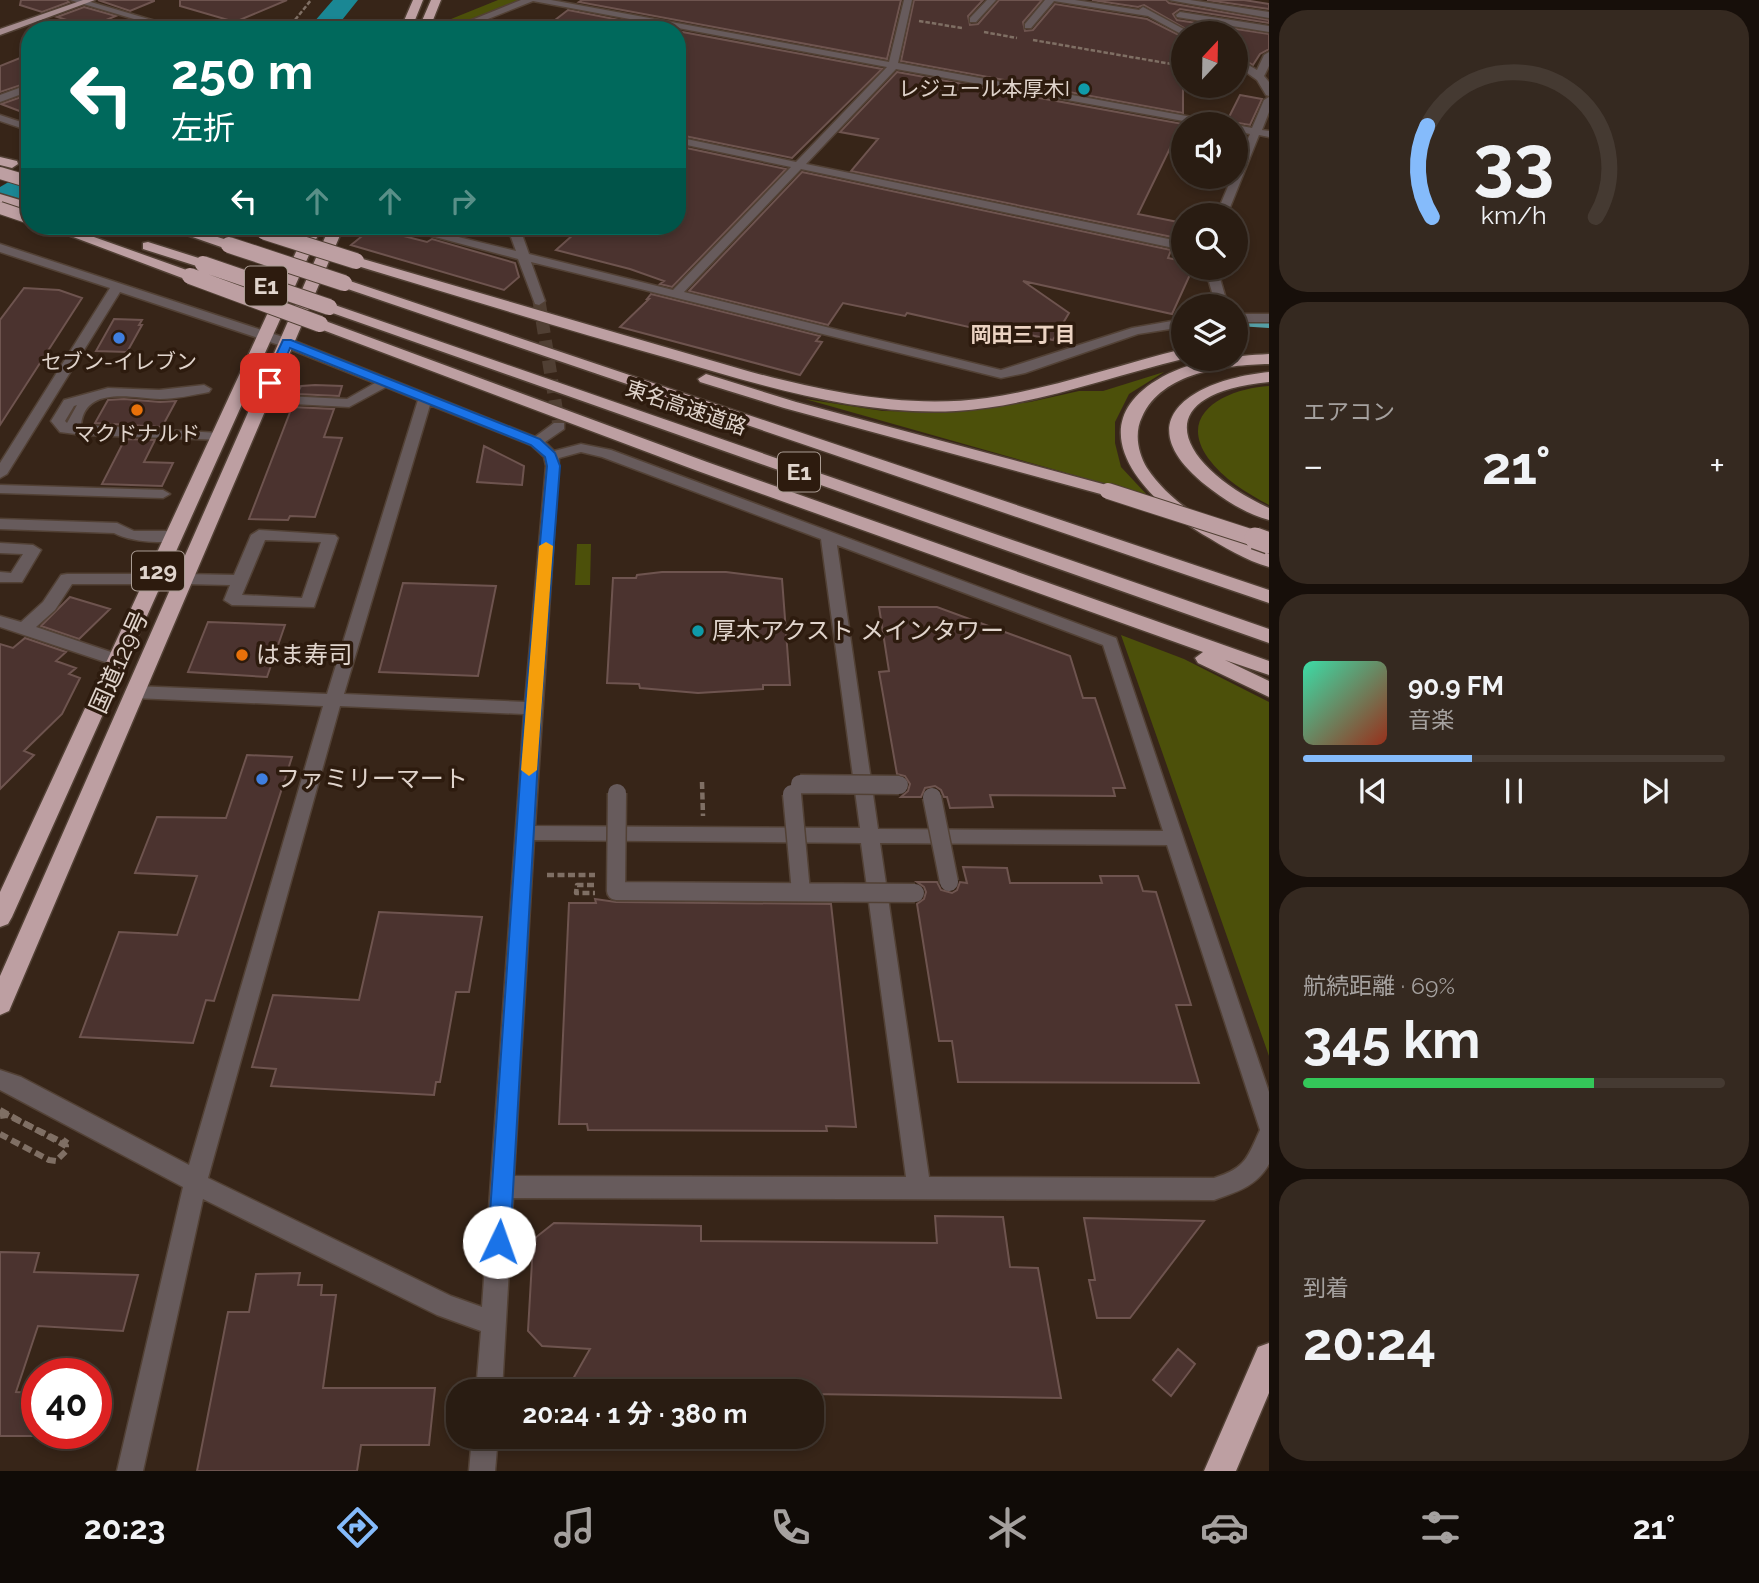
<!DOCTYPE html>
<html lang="ja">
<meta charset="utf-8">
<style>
:root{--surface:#291c12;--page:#352920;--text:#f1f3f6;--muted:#a5a19f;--line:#453a32;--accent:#85bbfb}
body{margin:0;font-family:Raleway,"Noto Sans JP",sans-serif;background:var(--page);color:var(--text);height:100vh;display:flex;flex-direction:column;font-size:26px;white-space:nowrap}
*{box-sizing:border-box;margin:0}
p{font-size:23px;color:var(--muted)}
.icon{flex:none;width:38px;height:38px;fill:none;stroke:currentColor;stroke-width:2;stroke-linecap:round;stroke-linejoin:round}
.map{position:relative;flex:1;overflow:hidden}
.details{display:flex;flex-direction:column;gap:10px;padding:10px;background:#170f0a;width:490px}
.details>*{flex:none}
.banner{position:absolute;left:21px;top:21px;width:665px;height:214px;border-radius:28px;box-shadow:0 4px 10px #0003,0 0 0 2px var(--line);background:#00695c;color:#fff;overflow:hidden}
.needle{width:46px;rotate:22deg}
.tools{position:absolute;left:1171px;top:21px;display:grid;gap:14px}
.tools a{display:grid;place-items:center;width:77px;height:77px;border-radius:50%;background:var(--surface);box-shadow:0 4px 10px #0003,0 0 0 2px var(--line);font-size:35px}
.speed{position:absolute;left:21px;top:1358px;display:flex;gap:14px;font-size:35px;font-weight:700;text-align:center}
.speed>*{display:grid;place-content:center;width:91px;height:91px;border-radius:50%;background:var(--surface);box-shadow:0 4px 10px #0003,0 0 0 2px var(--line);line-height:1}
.speed .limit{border:10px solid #d22;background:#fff;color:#111}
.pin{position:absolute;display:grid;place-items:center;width:60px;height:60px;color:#fff;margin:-30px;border-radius:14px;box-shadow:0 4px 10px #0006}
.me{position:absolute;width:77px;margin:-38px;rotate:3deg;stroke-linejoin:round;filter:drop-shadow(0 0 5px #0008)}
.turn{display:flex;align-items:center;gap:24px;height:147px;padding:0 35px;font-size:32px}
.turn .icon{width:91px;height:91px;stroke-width:2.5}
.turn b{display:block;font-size:49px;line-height:60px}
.lanes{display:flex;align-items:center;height:66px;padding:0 35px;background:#0003;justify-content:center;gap:35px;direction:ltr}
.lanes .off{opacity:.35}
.big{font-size:52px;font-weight:700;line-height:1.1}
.details .tile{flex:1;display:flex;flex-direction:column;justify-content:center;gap:10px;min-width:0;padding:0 24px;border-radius:28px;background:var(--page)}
.details .dial{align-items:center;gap:0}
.dial svg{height:182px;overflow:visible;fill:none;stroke:var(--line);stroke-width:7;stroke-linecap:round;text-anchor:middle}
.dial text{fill:var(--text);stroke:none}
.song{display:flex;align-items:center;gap:21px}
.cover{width:84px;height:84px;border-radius:10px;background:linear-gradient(135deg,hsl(160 70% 55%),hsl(10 70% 35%))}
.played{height:7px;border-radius:4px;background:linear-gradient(90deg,var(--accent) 40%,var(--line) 40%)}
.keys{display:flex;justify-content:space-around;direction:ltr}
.heat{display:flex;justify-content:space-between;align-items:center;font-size:38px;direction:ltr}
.charge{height:10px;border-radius:5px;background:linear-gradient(90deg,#34c759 69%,var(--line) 0)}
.trip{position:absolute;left:446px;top:1379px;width:378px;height:70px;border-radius:28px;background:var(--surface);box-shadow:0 4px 10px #0003,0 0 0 2px var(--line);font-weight:700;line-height:70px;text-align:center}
.dock{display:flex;height:112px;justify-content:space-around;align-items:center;background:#100b07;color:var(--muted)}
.dock .icon{width:49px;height:49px}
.dock .active{color:var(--accent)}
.dock b{font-size:32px;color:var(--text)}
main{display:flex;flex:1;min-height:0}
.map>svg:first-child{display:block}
.green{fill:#4c500a}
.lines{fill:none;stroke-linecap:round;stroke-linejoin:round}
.stream{stroke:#559ea5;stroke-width:6}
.river{fill:#1a8794;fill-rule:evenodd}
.building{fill:#4b332f;stroke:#6e544f;stroke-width:2}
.minor-tunnel{stroke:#503f33;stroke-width:13;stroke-dasharray:13 7;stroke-linecap:butt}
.minor-casing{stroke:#524135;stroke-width:3}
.major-casing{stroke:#524135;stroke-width:3}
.highway-casing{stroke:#524135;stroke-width:3}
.path-far2{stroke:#7f6f64;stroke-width:2.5;stroke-dasharray:4.5 2;stroke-linecap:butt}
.path-far1{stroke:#7f6f64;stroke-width:4.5;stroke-dasharray:7 3.5;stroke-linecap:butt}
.path{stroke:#7f6f64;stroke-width:6;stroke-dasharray:9 4.5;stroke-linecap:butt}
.minor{fill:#675b5c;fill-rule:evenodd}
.major{fill:#a58c8f;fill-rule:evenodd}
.highway{fill:#bd9fa2;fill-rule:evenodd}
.minor-bridge-casing{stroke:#524135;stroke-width:21;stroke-linecap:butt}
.highway-bridge-far2-casing{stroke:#524135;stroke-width:14;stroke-linecap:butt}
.highway-bridge-far1-casing{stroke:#524135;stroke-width:18;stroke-linecap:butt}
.highway-bridge-casing{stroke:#524135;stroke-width:24;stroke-linecap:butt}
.path-bridge-far1{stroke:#7f6f64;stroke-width:4.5;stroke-dasharray:7 3.5;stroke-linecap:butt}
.path-bridge{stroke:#7f6f64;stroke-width:6;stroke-dasharray:9 4.5;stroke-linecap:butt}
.minor-bridge{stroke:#675b5c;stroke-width:18}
.highway-bridge-far2{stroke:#bd9fa2;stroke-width:12}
.highway-bridge-far1{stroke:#bd9fa2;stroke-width:16}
.highway-bridge{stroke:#bd9fa2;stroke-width:21}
.route{fill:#1a73e8;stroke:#114b97;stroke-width:2}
.slow{fill:#f59e0b}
.culture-dot{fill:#0f9aa8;stroke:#2d1b0e;stroke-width:2.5}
.shop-dot{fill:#3f7fe0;stroke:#2d1b0e;stroke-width:2.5}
.food-dot{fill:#e8710a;stroke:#2d1b0e;stroke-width:2.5}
.labels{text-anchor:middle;stroke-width:7;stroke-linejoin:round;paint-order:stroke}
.far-poi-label{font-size:21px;fill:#e0d4cc;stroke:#2d1b0e}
.far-neighbourhood-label{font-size:21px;font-weight:bold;fill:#ebd3c2;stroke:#2d1b0e}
.far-street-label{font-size:21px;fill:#e0d4cc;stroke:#2d1b0e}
.shield{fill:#2d1b0e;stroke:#aa9c93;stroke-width:2}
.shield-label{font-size:23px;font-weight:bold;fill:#e0d4cc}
.poi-label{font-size:24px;fill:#e0d4cc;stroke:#2d1b0e;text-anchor:start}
.street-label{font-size:24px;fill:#e0d4cc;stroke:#2d1b0e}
</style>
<main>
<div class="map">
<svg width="1269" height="1471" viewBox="0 0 1269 1471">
<rect width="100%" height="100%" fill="#372518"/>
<path class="green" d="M498,0H523C502,8 472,28 451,19Z
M1164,372L1129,394L1115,422V443L1121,467L1148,496L805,399L883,411L951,412L1030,402L1079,391H1103Z
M1269,386V505C1247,493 1223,479 1208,458C1175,411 1231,388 1269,386Z
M577,544H591L590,585H575Z
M1121,635L1184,659L1269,702V1056Z"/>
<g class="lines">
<path class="stream" d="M1238,323L1269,325"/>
<path class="river" d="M333,0H358L334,30H307Z
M30,173V195L11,207L0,209V187L19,176Z"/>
</g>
<path class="building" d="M21,0H67L69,2L42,12L20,5Z
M98,0H154V1L130,11Z
M180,0H287L235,22L180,6Z
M582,0H901L887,59L579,2Z
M914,0H983L968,16L970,25L978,24L999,0H1042L1023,22L1025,31L1033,30L1055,4L1147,19L1183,37V113L901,61Z
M1092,0H1166L1169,3L1269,20V23L1180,9L1173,14L1177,20L1269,34V49L1260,54L1253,65L1236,55V33H1193L1144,5L1138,7Z
M1207,0H1244L1269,4V9Z
M84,7L116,16L89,27L57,17Z
M568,10L635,23L626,30H542Z
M677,31L882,69L792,158L680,135L686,128L677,127Z
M30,54V82L0,92V66Z
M897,72L1183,124V142L1174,140L1138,214L1183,223L1177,238L851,171L878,139L840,132Z
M30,94V115L1,104Z
M1240,95L1262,99L1250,125L1227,121Z
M677,146L786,169L672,287L660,284L664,281L630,269L556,250L583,226H677Z
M802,172L1171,250L1168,258L1183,261V268H1193L1172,314L1023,281L1069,313L1053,340L977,323L973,328L907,313L905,316L843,303L828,325L689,291Z
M372,228L427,242L432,239L515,263L519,277L504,290L351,245Z
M24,288L59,290L82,298L0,425V320Z
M651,294L820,336L816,341L822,342L800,375L620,327L649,299H647Z
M114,319L142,320L139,325H142L127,352L96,351Z
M301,386L315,385L342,386L339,396L297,394Z
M124,399L160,402L176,401L162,427L95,423L108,400Z
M292,407L334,409L324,437L342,438L315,517L290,516L288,520L249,519Z
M125,439L155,440L144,462L173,463L162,486L102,484Z
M484,446L524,466L522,485L477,482Z
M662,572H726L782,579L790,685H763V689L698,693L640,688L639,684L607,683L613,578H636L637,575Z
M403,583L496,586L478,676L379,672Z
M70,597L110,609L79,639L41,626Z
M879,607H937L1070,656L1083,698H1095L1125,788H1113L1115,796L990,795L993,807L950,808L947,797H944L941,790L935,786L925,788L921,797H901L908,791L910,784L905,776L897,774L879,672L889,671Z
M208,622L285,625L267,677L188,672Z
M25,638L66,652L56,661L76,668L69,674L80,678L62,714L24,751L34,755L0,789V644L13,648Z
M247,755L292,757L214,1001L206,1000L193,1043L80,1037L119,932L177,935L197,876L135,873L157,817L226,818Z
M963,867L1007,868L1010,883H1102L1100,876H1138L1143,891L1156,892L1191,1005H1176L1199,1083L958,1082L952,1041H939L917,904L924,899L926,892L924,887L917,882H937L941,890L952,893L957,890L960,882L967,883Z
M595,899L616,902L831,904L856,1127L826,1126L827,1131L588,1130L587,1124H559L569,903H596Z
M379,912L482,917L469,992H456L440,1082H436L434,1095L271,1086L276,1069L252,1067L273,995L359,1000Z
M935,1216L1003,1217L1010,1267L1038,1268L1061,1398L812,1394V1391H576L573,1379L590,1349L542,1346L528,1331L533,1244L535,1238L554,1223L701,1226V1241L937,1243Z
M1084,1218L1204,1221L1130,1318H1097L1089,1280H1095Z
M0,1252L39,1253L34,1272L138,1275L123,1331L38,1326L16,1392L37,1393V1436H0Z
M300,1273L298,1285H322L321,1295H336L323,1388H435L429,1445H361L357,1471H197L228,1312H249L256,1274Z
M1178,1349L1195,1364L1171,1396L1153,1380Z"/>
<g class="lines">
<path class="minor-tunnel" d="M539,301L559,426"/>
<defs>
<path id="minor" d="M70,0H84L186,30H171Z
M521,0H551L889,62L904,0H912L898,63L1219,122L1220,124H1200L896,69L806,164L1183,242V250L801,169L684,292L1001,370L1132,328L1183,319V327L1138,334L1025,373L1001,378L531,262L545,301L539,305L535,304L518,259L394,226H413L516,251L507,226H519L529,254L673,290L791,167L677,143V137L796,162L887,67L533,1L460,30H447Z
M987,0H996L976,22H970V18Z
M1045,0H1075L1139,10L1143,7L1191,33L1183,35L1148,16L1054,1L1031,28H1025V24Z
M1169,0H1190L1269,12V18Z
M1180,12L1269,26V32L1177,17L1176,15Z
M1269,52V66L1264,76L1269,82V96L1266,95L1257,80L1236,65V58L1257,70L1264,55Z
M30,84V91L0,102V95Z
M1269,97V112L1262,130L1269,131V137L1259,135L1227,215H1216L1232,177H1236V167L1250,134L1236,131V125L1252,128L1264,100Z
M0,115L30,125V131L0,121Z
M0,244L292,340L535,437L554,423H564V429L545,442L554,451L581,444L611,450L1116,638L1269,1092V1164C1257,1186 1237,1192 1214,1200L513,1198L502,1391H476L481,1331L437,1315L203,1199L143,1471H117L183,1187L0,1090V1070L21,1077L189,1165L323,706L134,698L126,692L134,686L327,694L418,400L386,387L349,407L257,402L255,399L262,395L347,399L375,383L282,346L120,292L7,474L0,478V463L110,288L0,252ZM430,405L531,445L544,457L546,466L525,702L344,694ZM581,452L602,457L821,539L860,828L535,826L559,458ZM837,545L1103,645L1163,831L878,829ZM340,706L524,714L482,1307L451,1296L208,1178ZM534,840L861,843L906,1177L514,1176ZM880,843L1167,845L1260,1130C1247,1158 1246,1168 1214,1178L929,1177Z
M1205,268H1217L1228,306H1216Z
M1236,314H1269V322H1236Z
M204,385L211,389L209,392C193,395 176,399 160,399C133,398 85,385 81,425L219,433L226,437L224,440L83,435L60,432L51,421L64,400L108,388L159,390ZM77,405L67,423L65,421L74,406Z
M0,485L163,490L170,494L163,498L0,493Z
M0,519L117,523L134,531H174L182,536C169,547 128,541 114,533L0,529Z
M259,530L335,535L338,538L314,607L232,605L224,600L230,585L184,584L176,579L184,574L234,575L251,535ZM265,540L321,542L302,598L242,595Z
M0,543L33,545L41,550L22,582H0V572L11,573L23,554L0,553Z
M67,574H154L162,579L154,584H72L55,610L36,627L123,656L125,660L123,664H111L0,627V616L21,622L43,602L61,575Z
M472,1437H498L495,1471H469Z"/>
<path id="major" d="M83,0H95L0,35V29Z"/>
<path id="highway" d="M413,0H423L411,30H400Z
M431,0H441L429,30H418Z
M0,157L17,161L18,164L12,168L0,165Z
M0,194L30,203V211L0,202Z
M44,226H63L195,273L197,276L195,279H185Z
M161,226H181L234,242L236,245L234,248H224Z
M308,226H322L12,917L8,924L0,927V892Z
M330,226H344L12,1004L9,1011L0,1015V976Z
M148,242L208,261L210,264L203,268L143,249V243Z
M356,257L751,372C827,392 907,409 987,398C1054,388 1118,365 1183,349V359C1108,377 1034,406 956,411C859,416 763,386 671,359C564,329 457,296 351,264V258Z
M344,279L1269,590V603L339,286L337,283L339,280Z
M329,303L1269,629V643L324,310L322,307L324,304Z
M320,319L707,462L1269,661V675L1225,660L1269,681V697L1198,663L1195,658L1203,652L695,470L315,327L312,324Z
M1269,354V364C1225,365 1162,372 1142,417C1134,433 1138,453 1147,468C1174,509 1226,534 1269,554V567C1246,561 1223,546 1202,534C1146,500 1074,426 1162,377C1195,359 1234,356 1269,354Z
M1269,372V382C1139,395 1182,468 1269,508V520C1249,515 1228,502 1212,490C1122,423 1190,380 1269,372Z
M706,374L796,402L1114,487L1117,491L1108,496L784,408L700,382L698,379Z
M1269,1343V1393L1236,1471H1204L1258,1347Z"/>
</defs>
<use href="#minor" class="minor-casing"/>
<use href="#major" class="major-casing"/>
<use href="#highway" class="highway-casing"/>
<path class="path-far2" d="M919,21L962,28
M287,30L311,0
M984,32L1017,38
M1033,40L1183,66"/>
<path class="path-far1" d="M702,782L703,816
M547,875H595"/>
<path class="path" d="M0,1116L7,1115L64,1143L67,1139"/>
<use href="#minor" class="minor"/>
<use href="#major" class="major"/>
<use href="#highway" class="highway"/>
<defs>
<path id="minor-bridge" d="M800,784L899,785
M617,793L616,891L915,893
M792,794L801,892
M932,797L949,882"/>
<path id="highway-bridge-far2" d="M0,173L30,182
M0,208L27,217
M252,228L271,234"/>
<path id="highway-bridge-far1" d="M265,232L356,261
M229,245L344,283
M203,264L329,307
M190,276L320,324
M1108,491L1260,540"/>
<path id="highway-bridge" d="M1255,538L1269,543"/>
</defs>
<use href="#minor-bridge" class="minor-bridge-casing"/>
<use href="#highway-bridge-far2" class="highway-bridge-far2-casing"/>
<use href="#highway-bridge-far1" class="highway-bridge-far1-casing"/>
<use href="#highway-bridge" class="highway-bridge-casing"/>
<path class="path-bridge-far1" d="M594,885H577L576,893H595"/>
<path class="path-bridge" d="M0,1110L66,1146V1151L56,1161L49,1160L0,1134"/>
<use href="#minor-bridge" class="minor-bridge"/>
<use href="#highway-bridge-far2" class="highway-bridge-far2"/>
<use href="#highway-bridge-far1" class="highway-bridge-far1"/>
<use href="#highway-bridge" class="highway-bridge"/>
</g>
<path class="route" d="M283,340H291L540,439L555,453L560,466L541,708L510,1242L507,1249L499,1252L492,1249L488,1242L525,708L547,466L545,457L531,445L290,348L276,383L265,385L263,383Z"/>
<path class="slow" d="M546,542L553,546L537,770L529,776L521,770L539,546Z"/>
<g class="culture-dot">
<circle cx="1084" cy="89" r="7"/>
<circle cx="698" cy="631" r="7"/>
</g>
<g class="shop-dot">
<circle cx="119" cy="338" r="7"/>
<circle cx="262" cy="779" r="7"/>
</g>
<g class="food-dot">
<circle cx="137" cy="410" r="7"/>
<circle cx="242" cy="655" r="7"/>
</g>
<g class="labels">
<g class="far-poi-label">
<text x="1070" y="96" text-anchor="end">レジュール本厚木I</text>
<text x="119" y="369">セブン-イレブン</text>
<text x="137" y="441">マクドナルド</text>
</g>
<g class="far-neighbourhood-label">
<text x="1023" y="342">岡田三丁目</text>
</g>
<g class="far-street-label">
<text transform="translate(686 408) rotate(19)" y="7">東名高速道路</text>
</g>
<g class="shield">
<rect x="245" y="266.5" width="42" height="39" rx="5"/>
<rect x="778" y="452.5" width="42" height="39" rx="5"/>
<rect x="132" y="551.5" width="52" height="39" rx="5"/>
</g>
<g class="shield-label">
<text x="266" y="294">E1</text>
<text x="799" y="480">E1</text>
<text x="158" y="579">129</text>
</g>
<g class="poi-label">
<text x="712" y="639">厚木アクスト メインタワー</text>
<text x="256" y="663">はま寿司</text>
<text x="276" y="787">ファミリーマート</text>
</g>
<g class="street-label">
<text transform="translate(119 662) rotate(-66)" y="8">国道129号</text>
</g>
</g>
</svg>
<div class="tools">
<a><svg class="needle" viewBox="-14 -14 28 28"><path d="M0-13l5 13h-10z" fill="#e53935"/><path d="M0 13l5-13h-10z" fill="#a5a19f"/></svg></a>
<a><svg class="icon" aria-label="sound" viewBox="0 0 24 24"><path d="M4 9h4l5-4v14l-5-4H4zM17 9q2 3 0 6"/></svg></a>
<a><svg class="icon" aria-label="search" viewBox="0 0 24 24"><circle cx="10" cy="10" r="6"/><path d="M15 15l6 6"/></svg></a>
<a><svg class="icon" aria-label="layers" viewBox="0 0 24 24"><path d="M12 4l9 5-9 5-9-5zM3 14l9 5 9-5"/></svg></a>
</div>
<div class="speed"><div class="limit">40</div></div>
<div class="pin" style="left:270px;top:383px;background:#d93025"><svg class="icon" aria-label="arrive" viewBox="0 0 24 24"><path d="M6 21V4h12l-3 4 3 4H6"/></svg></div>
<svg class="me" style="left:499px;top:1242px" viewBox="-20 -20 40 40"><circle r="19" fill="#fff"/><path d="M0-13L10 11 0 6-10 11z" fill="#1a73e8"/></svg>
<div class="trip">20:24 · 1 分 · 380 m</div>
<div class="banner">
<div class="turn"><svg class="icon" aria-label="left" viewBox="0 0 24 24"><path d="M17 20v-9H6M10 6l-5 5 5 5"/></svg><div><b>250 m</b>左折</div></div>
<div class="lanes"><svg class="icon" aria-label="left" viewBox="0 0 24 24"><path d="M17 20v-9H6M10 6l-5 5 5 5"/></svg><svg class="icon off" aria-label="ahead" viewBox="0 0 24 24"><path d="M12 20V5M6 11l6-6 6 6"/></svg><svg class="icon off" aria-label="ahead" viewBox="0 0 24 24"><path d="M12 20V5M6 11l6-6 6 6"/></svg><svg class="icon off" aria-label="right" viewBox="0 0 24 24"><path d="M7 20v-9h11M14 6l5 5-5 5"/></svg></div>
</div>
</div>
<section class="details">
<div class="tile dial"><svg viewBox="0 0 100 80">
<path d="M14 69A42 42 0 1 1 86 69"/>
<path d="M14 69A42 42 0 0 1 12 29" stroke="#85bbfb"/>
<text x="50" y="56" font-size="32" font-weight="700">33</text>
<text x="50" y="72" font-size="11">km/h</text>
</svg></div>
<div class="tile"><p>エアコン</p>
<div class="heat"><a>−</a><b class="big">21°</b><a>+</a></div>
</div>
<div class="tile">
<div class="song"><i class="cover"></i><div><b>90.9 FM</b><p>音楽</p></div></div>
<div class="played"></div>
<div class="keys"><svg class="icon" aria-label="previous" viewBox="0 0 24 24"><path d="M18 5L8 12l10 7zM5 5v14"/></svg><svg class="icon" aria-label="pause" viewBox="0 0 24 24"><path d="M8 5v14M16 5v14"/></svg><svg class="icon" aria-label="next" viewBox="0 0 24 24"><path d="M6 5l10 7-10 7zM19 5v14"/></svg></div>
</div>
<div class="tile"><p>航続距離 · 69%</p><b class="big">345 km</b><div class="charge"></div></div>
<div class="tile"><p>到着</p><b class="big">20:24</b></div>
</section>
</main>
<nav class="dock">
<b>20:23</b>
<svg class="icon active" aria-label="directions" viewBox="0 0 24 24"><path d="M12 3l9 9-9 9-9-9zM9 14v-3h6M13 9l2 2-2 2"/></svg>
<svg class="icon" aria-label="music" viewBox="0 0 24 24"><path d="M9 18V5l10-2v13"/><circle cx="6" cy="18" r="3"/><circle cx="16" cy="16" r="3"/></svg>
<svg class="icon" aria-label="phone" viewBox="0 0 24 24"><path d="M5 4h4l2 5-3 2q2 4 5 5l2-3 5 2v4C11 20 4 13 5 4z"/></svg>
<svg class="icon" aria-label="climate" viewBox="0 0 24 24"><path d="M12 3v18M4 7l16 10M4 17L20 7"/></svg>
<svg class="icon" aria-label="car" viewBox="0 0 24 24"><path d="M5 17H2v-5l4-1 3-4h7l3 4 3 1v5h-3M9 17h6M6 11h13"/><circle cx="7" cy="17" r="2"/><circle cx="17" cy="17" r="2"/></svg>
<svg class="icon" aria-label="filters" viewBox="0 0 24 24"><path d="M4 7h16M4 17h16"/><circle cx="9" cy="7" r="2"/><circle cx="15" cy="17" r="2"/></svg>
<b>21°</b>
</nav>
